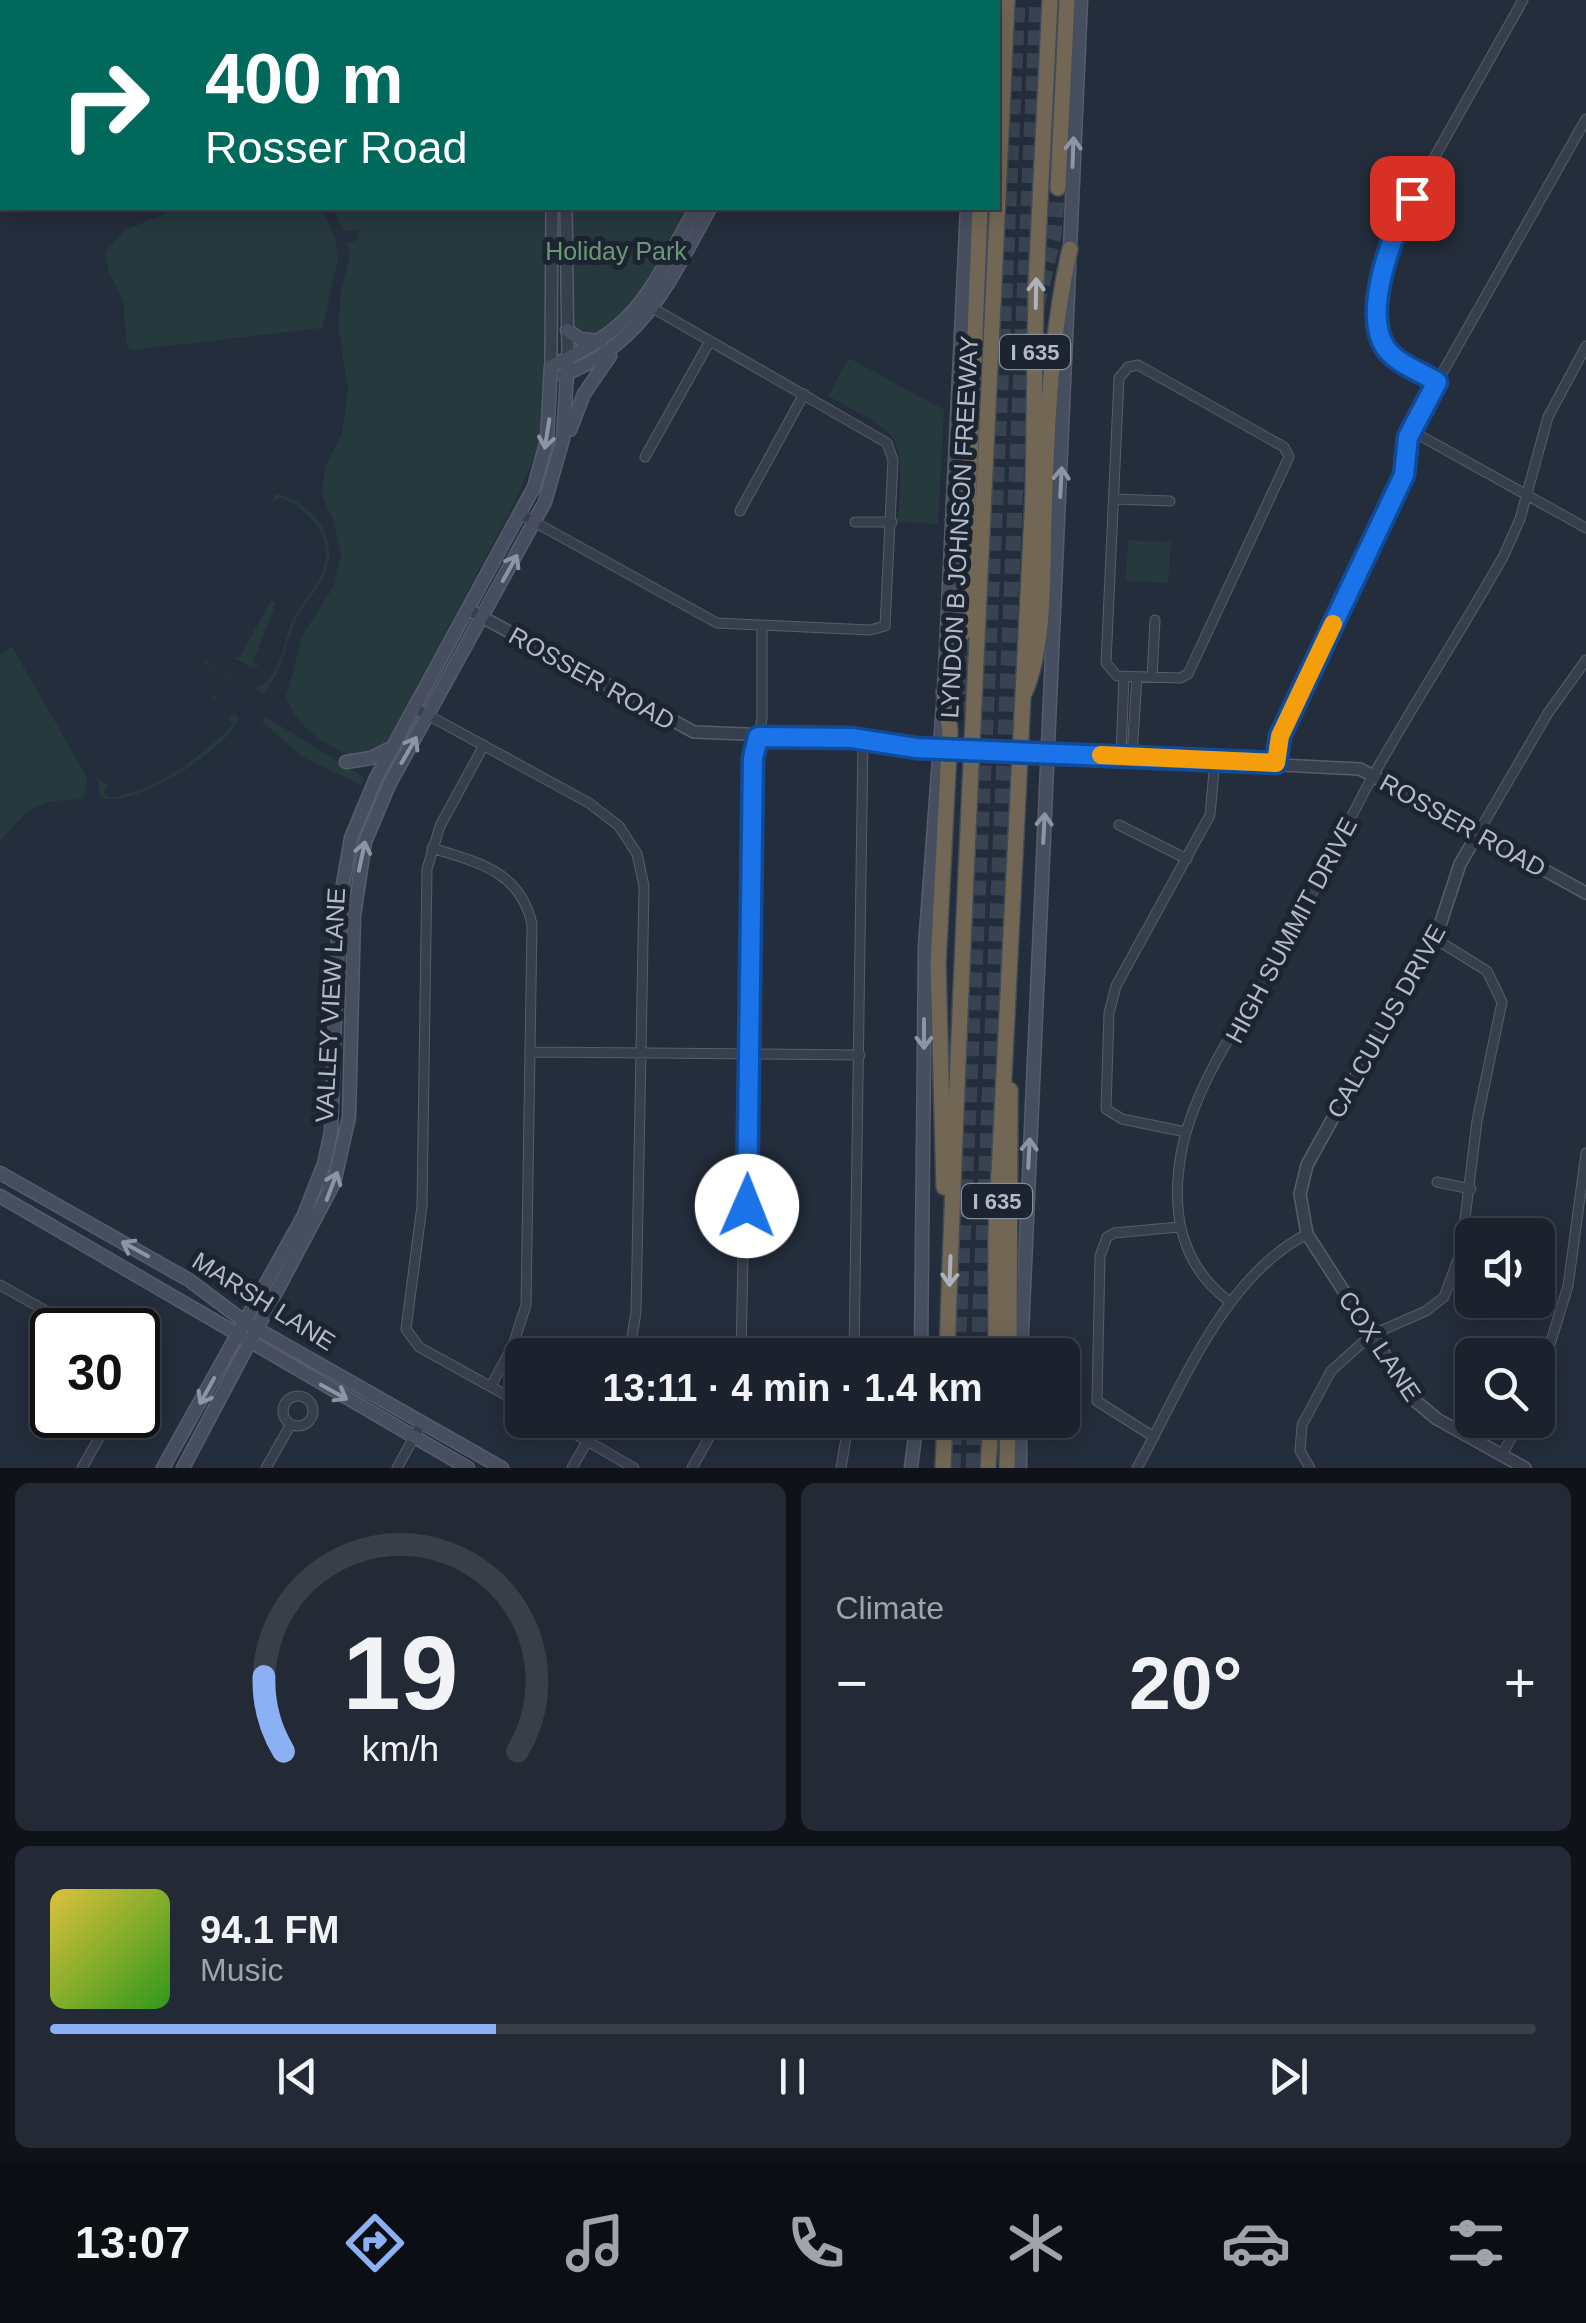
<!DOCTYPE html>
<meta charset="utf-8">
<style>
:root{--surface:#1b222d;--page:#242a35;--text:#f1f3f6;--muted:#a0a4aa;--line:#393f49;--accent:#8bb0f4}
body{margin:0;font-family:Arial,sans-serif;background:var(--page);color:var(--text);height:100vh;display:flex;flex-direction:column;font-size:38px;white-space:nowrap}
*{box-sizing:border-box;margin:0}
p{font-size:32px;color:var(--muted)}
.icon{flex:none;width:55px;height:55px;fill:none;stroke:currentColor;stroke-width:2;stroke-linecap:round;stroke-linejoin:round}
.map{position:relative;height:1468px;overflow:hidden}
.panel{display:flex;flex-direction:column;gap:15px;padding:15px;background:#0f1319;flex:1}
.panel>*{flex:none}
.guide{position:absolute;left:0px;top:0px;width:1000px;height:210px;box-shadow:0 5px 25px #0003,0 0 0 2px var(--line);background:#00695c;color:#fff;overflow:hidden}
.buttons{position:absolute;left:1455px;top:1218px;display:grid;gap:20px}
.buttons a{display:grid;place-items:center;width:100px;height:100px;border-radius:15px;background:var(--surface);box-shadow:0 5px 25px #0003,0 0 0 2px var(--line);font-size:50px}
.speed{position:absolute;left:30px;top:1308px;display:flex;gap:20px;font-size:50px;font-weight:700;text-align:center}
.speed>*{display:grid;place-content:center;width:130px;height:130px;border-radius:50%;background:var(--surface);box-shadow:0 5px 25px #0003,0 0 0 2px var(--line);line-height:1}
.speed .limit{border:5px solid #111;border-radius:15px;background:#fff;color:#111}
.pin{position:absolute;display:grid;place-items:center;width:85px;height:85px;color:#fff;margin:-42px;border-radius:20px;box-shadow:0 5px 15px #0006}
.me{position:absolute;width:110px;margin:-55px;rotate:1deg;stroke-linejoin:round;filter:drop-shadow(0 0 8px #0008)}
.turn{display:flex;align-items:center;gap:35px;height:210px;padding:0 40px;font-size:45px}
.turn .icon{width:130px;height:130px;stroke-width:2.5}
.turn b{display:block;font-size:70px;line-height:85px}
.big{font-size:75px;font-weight:800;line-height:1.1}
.panel .widget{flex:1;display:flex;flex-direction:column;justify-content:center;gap:15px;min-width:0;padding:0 35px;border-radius:15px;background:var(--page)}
.panel .dial{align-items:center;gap:0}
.dial svg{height:260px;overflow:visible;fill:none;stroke:var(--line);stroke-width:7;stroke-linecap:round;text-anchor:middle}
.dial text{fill:var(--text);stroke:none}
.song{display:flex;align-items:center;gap:30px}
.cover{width:120px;height:120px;border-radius:15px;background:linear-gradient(135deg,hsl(50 70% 55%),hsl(110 70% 35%))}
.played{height:10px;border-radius:5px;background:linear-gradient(90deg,var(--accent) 30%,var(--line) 30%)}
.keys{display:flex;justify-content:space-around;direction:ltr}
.heat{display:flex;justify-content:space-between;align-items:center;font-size:55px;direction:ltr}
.panel .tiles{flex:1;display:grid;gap:15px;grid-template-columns:1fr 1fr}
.widget:last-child{grid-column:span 2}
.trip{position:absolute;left:505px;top:1338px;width:575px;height:100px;border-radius:15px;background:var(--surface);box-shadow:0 5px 25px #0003,0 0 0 2px var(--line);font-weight:800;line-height:100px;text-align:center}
.tabs{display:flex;height:160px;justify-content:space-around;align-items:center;background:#0b0e12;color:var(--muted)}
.tabs .icon{width:70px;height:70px}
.tabs .active{color:var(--accent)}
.tabs b{font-size:45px;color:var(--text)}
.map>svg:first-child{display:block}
.green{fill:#26393d}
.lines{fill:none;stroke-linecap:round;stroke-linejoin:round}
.motorway-tunnel{stroke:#394251;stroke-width:15;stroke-dasharray:15 8;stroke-linecap:butt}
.minor-casing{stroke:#565d6a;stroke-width:11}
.tertiary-casing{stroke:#565d6a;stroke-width:14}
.secondary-casing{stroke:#565d6a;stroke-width:15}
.motorway-casing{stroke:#434a57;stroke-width:18}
.minor{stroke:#383f4c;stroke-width:9}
.tertiary{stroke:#383f4c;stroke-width:11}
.secondary{stroke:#464e5f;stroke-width:12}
.motorway{stroke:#726755;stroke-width:15}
.tertiary-bridge-casing{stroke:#565d6a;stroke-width:14;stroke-linecap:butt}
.tertiary-bridge{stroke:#383f4c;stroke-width:11}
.oneway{stroke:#8d94a3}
.oneway2{stroke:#acb2bc}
.route-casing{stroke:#114b97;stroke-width:25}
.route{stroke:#1a73e8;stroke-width:18}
.slow{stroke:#f59e0b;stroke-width:18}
.labels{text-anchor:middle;stroke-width:10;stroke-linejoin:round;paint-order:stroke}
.shield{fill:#1d2431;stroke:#868d9a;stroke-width:2.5}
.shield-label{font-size:22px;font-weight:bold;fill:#b3bac7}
.park-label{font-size:25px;fill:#6b9777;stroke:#1d2431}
.street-label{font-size:25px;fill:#b3bac7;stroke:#1d2431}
</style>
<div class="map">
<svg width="1586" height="1468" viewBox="0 0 1586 1468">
<rect width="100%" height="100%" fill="#242d3c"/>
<path class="green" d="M180,208H322L335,238L338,260L322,328L133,350L127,347L123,301L108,270L105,252L125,230Z
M333,208H546V380L541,442L513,506L386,744L366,759C331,751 298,731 286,697L303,634L334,586L341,554L332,517L322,496L325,467L342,434L348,390L339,331L340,295L350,255L347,244L358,239L359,230L344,231Z
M572,208H690L632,309L594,337L575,326Z
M849,358L944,410L938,524L898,522C903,431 908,440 828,396Z
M276,494C313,502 341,538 324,576C317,592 302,605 295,622C284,646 283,673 263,693L204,664V662L208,659V665L254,688C280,682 283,644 291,623C298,606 312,594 320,577C338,542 312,511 281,498L272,502Z
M1128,540L1171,542L1168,583L1126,581Z
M271,600L276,603L253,662L259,666L253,669L233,657H240Z
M12,647L87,777L84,799C36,801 31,805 0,842V655Z
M215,693L239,718C227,750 134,809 100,798L98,778L108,786L104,792L111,798C159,789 199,758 233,725L229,719L234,713L218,696L213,700Z
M266,717L365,778L361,785L304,758L262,722Z"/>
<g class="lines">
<path class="motorway-tunnel" d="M1037,307L1054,236L1058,188
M963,633L971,713
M958,1355L1018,0
M978,1355L1037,0
M953,1468L955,1420
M973,1468L975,1420"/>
<defs>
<path id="minor" d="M1138,365L1284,447L1289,457L1188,674L1180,678L1117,676L1106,663L1119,378L1128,367Z
M1437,382L1384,346C1372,314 1380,261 1393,231L1523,0
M1410,430L1586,528
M645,457L710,341
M1114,499L1170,501
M740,511L804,394
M520,514L717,623L870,630L885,626L893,460L887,443L651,307
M855,522H892
M1152,678L1155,620
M415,708L589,803L619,826L637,854L644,886L641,1053L636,1312L629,1355
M484,745L440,826L427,869L422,1206L406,1329L419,1347L522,1404
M1121,756L1124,677
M1132,756L1137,677
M1276,763L1280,736L1404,475L1410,430L1586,119
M1119,825L1187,859
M1478,833L1548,713L1586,660
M432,848C479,863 520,871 532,924L526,1305L513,1345L491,1386
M532,1052L860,1055
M1186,1132L1122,1119L1106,1109L1109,1013L1116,986L1210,815L1215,760
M1437,1182L1471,1189
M0,1285L80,1330
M1230,1302C1180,1265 1171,1212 1181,1154C1194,1082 1246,1014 1281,951C1312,896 1339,839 1369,783C1412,706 1461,632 1504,555L1520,519L1548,417L1586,346
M741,1355L753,758L762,719V627
M854,1355L863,739
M138,1364V1367
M1538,1383L1568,1286L1586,1153
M283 1411a15 15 0 1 1 30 0a15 15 0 1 1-30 0Z
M551,1420L634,1468
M1154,1437L1097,1401L1100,1256L1107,1237L1114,1233L1179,1227
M1502,1455L1521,1420
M82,1468L112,1415
M266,1468L291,1424
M397,1468L422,1423
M572,1468L599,1420
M692,1468L719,1420
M841,1468L849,1420
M1137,1468C1181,1389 1223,1277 1307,1234
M1310,1468L1300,1451L1302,1425L1331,1371L1371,1335L1426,1311L1444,1297L1461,1251L1477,1121L1502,1002L1487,971L1432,937"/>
<path id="tertiary" d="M460,0L464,2
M486,0L489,2
M566,208L568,358
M551,366L552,208
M469,610L694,732L852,738L926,748
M1055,754L1360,769L1586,893
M1478,833L1460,864L1441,922L1307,1165L1300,1194L1307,1234L1413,1399L1437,1419L1525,1468"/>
<path id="secondary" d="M812,2L813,0
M827,2L829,0
M976,2L977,0
M567,330L580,339L600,341
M563,375C645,343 670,280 710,208
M570,430L584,394L610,356
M346,762L371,758L391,748
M0,1173L189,1280L245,1322L502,1468
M0,1196L468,1468
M921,1355L925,947L944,692L967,208
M1021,1355L1081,0
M163,1468L303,1217L324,1164L331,1132L339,907L351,838L376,778L534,487L547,440L551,366C643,325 649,290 696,208
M183,1468L334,1183L349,1117L354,916L365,842L389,785L545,502L563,439L568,358
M911,1468L917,1420
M1020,1468V1420"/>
<path id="motorway" d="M986,2V0
M1058,188L1067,0
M963,633L980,208
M1025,692C1046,640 1042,572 1044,517C1047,428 1050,336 1070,249
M944,1187L938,964L950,730L944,692
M947,1355C962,903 987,452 1007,0
M996,1355V1234L1033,496L1036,283L1050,0
M1009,1355L1010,1090
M943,1468L945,1420
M988,1468L991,1420
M1007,1468L1008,1420"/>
</defs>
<use href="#minor" class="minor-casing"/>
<use href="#tertiary" class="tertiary-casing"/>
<use href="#secondary" class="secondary-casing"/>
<use href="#motorway" class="motorway-casing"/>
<use href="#minor" class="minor"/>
<use href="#tertiary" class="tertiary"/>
<use href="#secondary" class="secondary"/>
<use href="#motorway" class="motorway"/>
<defs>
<path id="tertiary-bridge" d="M926,748L1055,754"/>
</defs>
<use href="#tertiary-bridge" class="tertiary-bridge-casing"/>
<use href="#tertiary-bridge" class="tertiary-bridge"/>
</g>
<defs><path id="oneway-shaft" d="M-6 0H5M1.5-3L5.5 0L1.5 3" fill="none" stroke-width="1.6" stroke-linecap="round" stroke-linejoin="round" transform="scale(2.5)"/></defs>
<g class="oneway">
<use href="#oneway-shaft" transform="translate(1073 152) rotate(-88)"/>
<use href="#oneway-shaft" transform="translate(547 434) rotate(99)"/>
<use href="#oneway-shaft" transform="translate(1061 482) rotate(-87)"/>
<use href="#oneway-shaft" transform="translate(510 568) rotate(-61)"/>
<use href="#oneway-shaft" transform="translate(409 750) rotate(-60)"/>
<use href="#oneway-shaft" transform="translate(1044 828) rotate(-87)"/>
<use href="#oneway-shaft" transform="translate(362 856) rotate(-78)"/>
<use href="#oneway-shaft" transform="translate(924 1034) rotate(90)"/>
<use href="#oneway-shaft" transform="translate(1029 1153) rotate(-87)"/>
<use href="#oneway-shaft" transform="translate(332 1186) rotate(-69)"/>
<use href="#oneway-shaft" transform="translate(135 1249) rotate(-151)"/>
<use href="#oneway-shaft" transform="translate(207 1391) rotate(119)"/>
<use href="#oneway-shaft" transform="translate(334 1392) rotate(29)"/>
</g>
<g class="oneway2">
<use href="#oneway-shaft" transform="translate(1036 293) rotate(-89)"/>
<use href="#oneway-shaft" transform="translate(950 1271) rotate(92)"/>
</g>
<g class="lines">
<defs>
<path id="route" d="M747,1206L753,758L758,737L852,738L916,748L1276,763L1280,736L1404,475L1408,437L1437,382C1421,372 1395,363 1385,347C1362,312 1393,230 1412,198"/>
</defs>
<use href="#route" class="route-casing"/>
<use href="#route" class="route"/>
<path class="slow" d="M1101,755L1276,763L1280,736L1333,624"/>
</g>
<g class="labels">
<g class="shield">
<rect x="1000" y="335" width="70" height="34" rx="8"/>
<rect x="962" y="1184" width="70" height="34" rx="8"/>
</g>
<g class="shield-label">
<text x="1035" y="360">I 635</text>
<text x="997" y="1209">I 635</text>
</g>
<g class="park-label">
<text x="616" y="260">Holiday Park</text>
</g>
<g class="street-label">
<text transform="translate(959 527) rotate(-87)" y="9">LYNDON B JOHNSON FREEWAY</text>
<text transform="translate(592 678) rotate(29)" y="9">ROSSER ROAD</text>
<text transform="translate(1463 825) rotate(29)" y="9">ROSSER ROAD</text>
<text transform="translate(1291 930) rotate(-62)" y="9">HIGH SUMMIT DRIVE</text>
<text transform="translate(330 1005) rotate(-87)" y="9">VALLEY VIEW LANE</text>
<text transform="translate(1386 1021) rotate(-61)" y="9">CALCULUS DRIVE</text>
<text transform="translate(264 1301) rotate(32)" y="9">MARSH LANE</text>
<text transform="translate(1380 1346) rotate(56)" y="9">COX LANE</text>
</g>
</g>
</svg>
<div class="buttons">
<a><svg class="icon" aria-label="sound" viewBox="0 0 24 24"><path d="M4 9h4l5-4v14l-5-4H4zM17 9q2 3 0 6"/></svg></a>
<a><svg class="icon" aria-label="search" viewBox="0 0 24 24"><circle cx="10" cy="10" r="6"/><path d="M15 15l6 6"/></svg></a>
</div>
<div class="speed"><div class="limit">30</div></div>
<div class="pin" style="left:1412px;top:198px;background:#d93025"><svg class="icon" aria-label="arrive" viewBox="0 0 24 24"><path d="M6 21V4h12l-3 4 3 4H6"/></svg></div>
<svg class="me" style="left:747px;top:1206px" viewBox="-20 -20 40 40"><circle r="19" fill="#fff"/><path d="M0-13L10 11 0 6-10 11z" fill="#1a73e8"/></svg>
<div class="trip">13:11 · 4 min · 1.4 km</div>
<div class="guide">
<div class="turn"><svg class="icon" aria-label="right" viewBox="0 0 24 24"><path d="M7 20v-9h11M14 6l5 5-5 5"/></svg><div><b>400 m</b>Rosser Road</div></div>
</div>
</div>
<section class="panel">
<div class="tiles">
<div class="widget dial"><svg viewBox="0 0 100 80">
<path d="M14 69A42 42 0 1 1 86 69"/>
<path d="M14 69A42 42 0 0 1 8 46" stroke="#8bb0f4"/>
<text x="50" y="56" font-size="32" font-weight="700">19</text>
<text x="50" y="72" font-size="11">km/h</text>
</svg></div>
<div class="widget"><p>Climate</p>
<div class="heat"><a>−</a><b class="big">20°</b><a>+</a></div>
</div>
<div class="widget">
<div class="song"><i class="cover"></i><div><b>94.1 FM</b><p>Music</p></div></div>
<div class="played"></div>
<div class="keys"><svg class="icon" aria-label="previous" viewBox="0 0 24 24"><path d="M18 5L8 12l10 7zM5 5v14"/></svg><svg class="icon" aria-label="pause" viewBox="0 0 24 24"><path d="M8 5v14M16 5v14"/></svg><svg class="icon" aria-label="next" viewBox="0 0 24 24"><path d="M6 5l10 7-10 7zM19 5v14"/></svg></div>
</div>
</div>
</section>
<nav class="tabs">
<b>13:07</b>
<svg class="icon active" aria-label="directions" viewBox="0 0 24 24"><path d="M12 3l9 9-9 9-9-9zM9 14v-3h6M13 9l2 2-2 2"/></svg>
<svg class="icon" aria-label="music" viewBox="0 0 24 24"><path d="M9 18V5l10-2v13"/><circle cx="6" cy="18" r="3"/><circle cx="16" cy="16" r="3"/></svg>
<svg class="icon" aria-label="phone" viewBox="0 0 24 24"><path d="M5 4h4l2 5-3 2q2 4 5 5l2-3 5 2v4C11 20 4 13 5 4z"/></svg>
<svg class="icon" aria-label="climate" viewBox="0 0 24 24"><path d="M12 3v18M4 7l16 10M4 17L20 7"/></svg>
<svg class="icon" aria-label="car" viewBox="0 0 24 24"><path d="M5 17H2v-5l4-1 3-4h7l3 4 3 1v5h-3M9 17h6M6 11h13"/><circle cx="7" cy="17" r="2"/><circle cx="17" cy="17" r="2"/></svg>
<svg class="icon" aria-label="filters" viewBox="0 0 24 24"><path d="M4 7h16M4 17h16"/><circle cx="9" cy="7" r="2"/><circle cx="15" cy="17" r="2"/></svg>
</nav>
